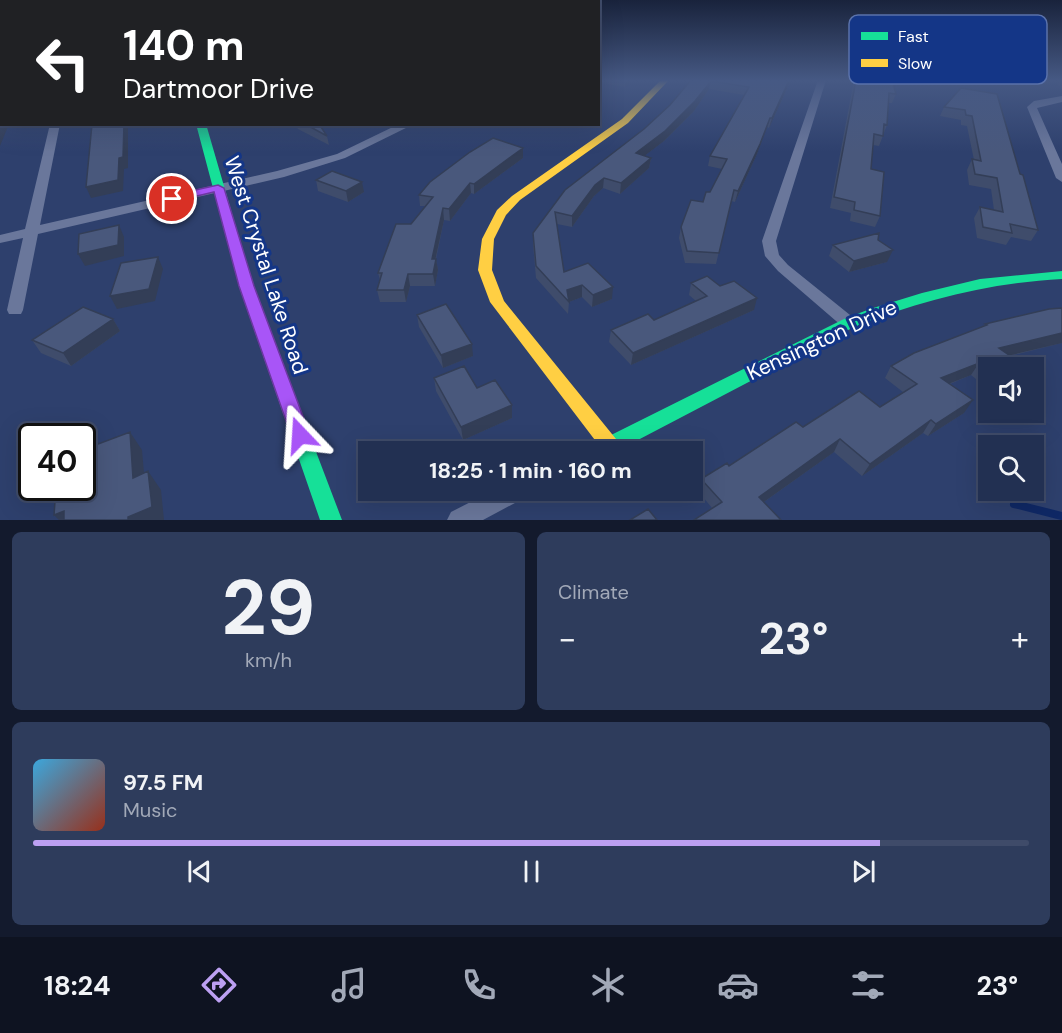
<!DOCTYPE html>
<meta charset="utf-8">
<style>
:root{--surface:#223052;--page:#2e3c5c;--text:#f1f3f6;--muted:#a2a9b8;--line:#3f4b69;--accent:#bca0f2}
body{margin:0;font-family:"DM Sans",sans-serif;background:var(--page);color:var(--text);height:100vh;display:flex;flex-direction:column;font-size:22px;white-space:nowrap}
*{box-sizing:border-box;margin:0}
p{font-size:20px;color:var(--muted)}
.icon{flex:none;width:33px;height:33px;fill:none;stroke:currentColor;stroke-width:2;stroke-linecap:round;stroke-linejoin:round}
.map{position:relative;height:520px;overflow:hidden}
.drawer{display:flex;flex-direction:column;gap:12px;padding:12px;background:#131a2d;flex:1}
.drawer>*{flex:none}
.banner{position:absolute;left:0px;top:0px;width:600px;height:126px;box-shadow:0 6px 24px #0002,0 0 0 2px var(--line);background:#202124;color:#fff;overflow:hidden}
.fabs{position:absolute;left:978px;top:357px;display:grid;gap:12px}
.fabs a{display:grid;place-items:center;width:66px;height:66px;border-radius:0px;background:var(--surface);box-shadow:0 6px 24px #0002,0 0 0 2px var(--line);font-size:30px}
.speed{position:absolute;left:18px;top:423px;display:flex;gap:12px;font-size:30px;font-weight:700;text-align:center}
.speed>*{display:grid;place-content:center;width:78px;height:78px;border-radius:50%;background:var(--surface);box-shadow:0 6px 24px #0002,0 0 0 2px var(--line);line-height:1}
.speed .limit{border:3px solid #111;border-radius:9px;background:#fff;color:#111}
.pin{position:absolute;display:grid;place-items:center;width:51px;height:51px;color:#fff;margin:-26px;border:3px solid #fff;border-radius:50%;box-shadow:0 2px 6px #0007}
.me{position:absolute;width:66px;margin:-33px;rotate:340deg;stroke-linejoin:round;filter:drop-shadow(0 0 4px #0008)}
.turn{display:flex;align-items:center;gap:21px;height:126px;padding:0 24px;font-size:27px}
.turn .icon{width:78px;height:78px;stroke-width:2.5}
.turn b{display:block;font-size:42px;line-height:51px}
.big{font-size:45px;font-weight:700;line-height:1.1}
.drawer .tile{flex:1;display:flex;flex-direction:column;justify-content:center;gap:9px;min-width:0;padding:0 21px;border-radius:9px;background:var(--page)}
.drawer .dial{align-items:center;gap:0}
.dial b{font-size:78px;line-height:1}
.song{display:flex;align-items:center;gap:18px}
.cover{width:72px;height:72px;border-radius:9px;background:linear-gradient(135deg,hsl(200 70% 55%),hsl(10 70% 35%))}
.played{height:6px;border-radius:3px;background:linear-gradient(90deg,var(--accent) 85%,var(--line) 85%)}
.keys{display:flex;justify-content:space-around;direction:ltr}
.heat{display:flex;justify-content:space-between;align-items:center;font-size:33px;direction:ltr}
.drawer .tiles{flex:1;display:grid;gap:12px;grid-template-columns:1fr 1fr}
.tile:last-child{grid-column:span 2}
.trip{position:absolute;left:358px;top:441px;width:345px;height:60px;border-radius:0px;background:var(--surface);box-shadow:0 6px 24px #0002,0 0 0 2px var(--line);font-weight:700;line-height:60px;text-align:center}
.tab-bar{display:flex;height:96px;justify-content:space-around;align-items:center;background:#0e1321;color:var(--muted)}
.tab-bar .icon{width:42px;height:42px}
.tab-bar .on{color:var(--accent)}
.tab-bar b{font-size:27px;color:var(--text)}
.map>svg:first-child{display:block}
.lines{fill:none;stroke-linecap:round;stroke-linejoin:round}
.stream{stroke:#0f2865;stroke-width:8}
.street{fill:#6a779b;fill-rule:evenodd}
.fast{fill:#16e098;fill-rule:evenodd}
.slow{fill:#ffcf43;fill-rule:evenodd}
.wall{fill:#3f4c6b}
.shaded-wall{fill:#333e57}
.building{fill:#49587c;stroke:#333e57;stroke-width:1.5}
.route{fill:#a855f7;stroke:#6d37a1;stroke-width:1.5}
.labels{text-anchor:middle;stroke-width:6;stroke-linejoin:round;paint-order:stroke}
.street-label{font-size:21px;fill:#fff;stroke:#143687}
.key{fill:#143687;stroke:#5a72ab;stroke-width:1.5}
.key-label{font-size:16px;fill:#fff}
</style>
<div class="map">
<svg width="1062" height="520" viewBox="0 0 1062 520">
<rect width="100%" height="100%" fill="#2e406d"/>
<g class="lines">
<path class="stream" d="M1014,504L1062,516"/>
<path class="street" d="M818,80H826L776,241L779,255L788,265L855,319L858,323L855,327H843L778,271L765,256L762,241Z
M1062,96V102L1037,108L1062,164V182L1056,178L1027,107L1034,101Z
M50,124H60L40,225L277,171L337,154L399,124H414L345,158L284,177L38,234L23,310L21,314H9L7,310L23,238L0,243V235L25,229Z
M494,490H529L526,497L483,520H447L451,512Z"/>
<path class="fast" d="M196,124H206L253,286L342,520H320L239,286Z
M1062,271V279C989,283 922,300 854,327L615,452H587L589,446L844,319L870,309L922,293L980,279Z"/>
<path class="slow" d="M661,80H669L628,123L520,200L506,215L494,239L492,270L504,301L616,439L619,445L616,451L604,452L490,302L478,270L482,239L497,210L512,196L622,119Z"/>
</g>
<path class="wall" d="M603,80H633L625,87L603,83Z
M691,80H791L769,128L767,127L757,154L735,202L731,201L716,264L685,263L679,238L681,227L710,192L722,169L708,166L710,156L744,95L709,89L694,111L664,141L644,156L651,158L649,168L620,194L603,188L594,196L572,227L557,224L564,272L612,299L592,307L582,297L569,302L568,314L536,278L533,244V233L670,105Z
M854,80H892L896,94L892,103H889L887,125L879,146L873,145L871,169L880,216L875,227L850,221L851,213L830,208Z
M1056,80H1062V90Z
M961,88L1020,174L1038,230L1031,241L1011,237L1006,245L977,238L974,218L980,207L994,210L991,189L969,185L967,170L972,159L974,160L967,126L961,125V120L940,116L944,107Z
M295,124H319L327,136L329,145L298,129Z
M523,148V158L474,194L471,193L450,221L444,220L436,259L438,270L435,286H410L406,302H380L377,290L380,280L378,273L425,206H420L419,195Z
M316,180L364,192L348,202L318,191Z
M878,240L887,262L849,272L829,256L833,245Z
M691,283L754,310L631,365L609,342L611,330L654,320L696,301L689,295Z
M417,315L473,356L443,368L419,327Z
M113,319L120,331L71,366L41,353L32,340Z
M985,324L1062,343L1010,356L1022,364L1020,368H988V387L987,388L971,375L950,384L964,413L928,436L923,433L862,476L834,452L764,502L712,508L698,491L701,479L729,466L803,427L880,407L903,392L885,378L891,366L983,327Z
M434,378L477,388L512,405V418L463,440L436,391Z"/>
<path class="shaded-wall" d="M626,80H633L625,87Z
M789,80H791L769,128L772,118Z
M711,81L709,89L694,111L664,141L635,163L636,153Z
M770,118L767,127L757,154L735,202L738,191Z
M2,120V124H9L0,146V124Z
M124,124H128V168L124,169L123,191L91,198L86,187L119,158Z
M523,148V158L474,194V184Z
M651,158L649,168L620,194L621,183Z
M604,178L603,188L594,196L572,227V216L595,185Z
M362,182L364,192L348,202L346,191Z
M470,183L471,193L450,221L449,209Z
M443,208L444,220L433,270L432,259Z
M119,225L124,237V256L85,266L78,254Z
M893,250L887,262L849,272L854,261Z
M158,257L163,269L155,301L117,309L110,296Z
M436,259L438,270L435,286L433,274Z
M408,274L410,286L406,302L404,290Z
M582,285V297L569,302L567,290Z
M613,287L612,299L592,307L593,295Z
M757,298L754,310L631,365L633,353Z
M113,319L120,331L71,366L63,353Z
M1062,333V343L990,360L999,348Z
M472,344L473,356L443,368L441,355Z
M979,363L971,375L933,390L941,378Z
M973,400L964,413L928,436L936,424Z
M512,405V418L463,440L461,427Z
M931,420L923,433L862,476L870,464Z
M130,432L142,450L146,496L133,478Z
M840,439L834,452L754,509L759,497Z
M148,471L161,490L164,520H128V517Z
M64,511L72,520H59L54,515Z"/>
<path class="building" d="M0,80H2V120L0,124Z
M691,80H789L772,118H770L760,144L738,191L734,190L719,253L687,251L681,227L691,200L703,202L706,192H710L727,159L710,156L749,87L711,81L695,101L665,131L636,153L651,158L621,183L604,178L595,185L572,216L555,212L564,272L588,263L613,287L593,295L582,285L567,290L569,302L536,266L533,233L565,190L644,129L670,105Z
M856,80H892L896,94L889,93L887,125L884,124L883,136L874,134L871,169L884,172L880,216L854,210L855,202L834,197Z
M961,88L997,94L1020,174L1023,175L1038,230L1010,224L1012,233L983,227L980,207L1003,212L997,178L975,174L972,159L981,161L972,116L966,115L965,110L944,107Z
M92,124H124L123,157L119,158L118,180L86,187Z
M305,124H319L327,136Z
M493,138L523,148L474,184L470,183L449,209L443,208L432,259H436L433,274H408L404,290H377L382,273H378L396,224H411L433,197L419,195L430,182L470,152Z
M332,171L362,182L346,191L316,180Z
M119,225L118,245L78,254L79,234Z
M879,233L878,240L893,250L854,261L833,245Z
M158,257L149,289L110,296L121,263Z
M707,276L720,286L734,281L757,298L633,353L611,330L648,314L654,320L707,296L691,283Z
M446,304L472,344L441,355L417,315Z
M83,307L113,319L63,353L32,340Z
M1062,308V333L999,348L1022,364L1015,368H988V370L979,363L941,378L973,400L936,424L931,420L870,464L840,439L759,497L781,520H694L722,502L701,479L727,463L729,466L796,422L803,427L859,391L880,407L917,384L891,366L914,353L987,325L985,324L1049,309Z
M464,366L477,388L495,380L512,405L461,427L434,378Z
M130,432L133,478L148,471L152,507L128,517V520H64V511L54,515L56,488H82V450Z
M648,509L657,520H630Z"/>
<linearGradient id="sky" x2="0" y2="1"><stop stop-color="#19233c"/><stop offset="0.53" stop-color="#465984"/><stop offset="1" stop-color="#465984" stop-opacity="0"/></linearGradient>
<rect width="1062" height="152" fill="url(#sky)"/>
<path class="route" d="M218,185L224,188L254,286L310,435L307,441L300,443L294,441L291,435L239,286L214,192L172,202L166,199L168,196Z"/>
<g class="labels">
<g class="street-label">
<text transform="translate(266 265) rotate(72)" y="7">West Crystal Lake Road</text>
<text transform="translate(822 340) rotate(-25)" y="7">Kensington Drive</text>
</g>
</g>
<rect x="849" y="15" width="198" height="69" rx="9" class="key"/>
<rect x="861" y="32" width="27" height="8" fill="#16e098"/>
<rect x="861" y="59" width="27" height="8" fill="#ffcf43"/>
<g class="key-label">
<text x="898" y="42">Fast</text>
<text x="898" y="69">Slow</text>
</g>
</svg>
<div class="fabs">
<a><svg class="icon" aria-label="sound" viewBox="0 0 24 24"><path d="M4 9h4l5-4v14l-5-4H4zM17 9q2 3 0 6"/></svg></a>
<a><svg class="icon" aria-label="search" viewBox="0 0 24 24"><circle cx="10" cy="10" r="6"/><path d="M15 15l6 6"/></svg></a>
</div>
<div class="speed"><div class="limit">40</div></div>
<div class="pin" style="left:172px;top:199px;background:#d93025"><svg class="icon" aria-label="arrive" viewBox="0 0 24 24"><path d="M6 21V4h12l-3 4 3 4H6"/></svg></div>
<svg class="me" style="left:300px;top:435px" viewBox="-20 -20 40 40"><path d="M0-17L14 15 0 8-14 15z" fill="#a855f7" stroke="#fff" stroke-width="4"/></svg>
<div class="trip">18:25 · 1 min · 160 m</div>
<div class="banner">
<div class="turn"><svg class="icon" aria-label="left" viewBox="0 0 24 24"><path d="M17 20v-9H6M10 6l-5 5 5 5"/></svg><div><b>140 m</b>Dartmoor Drive</div></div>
</div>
</div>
<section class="drawer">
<div class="tiles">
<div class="tile dial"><b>29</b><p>km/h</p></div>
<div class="tile"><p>Climate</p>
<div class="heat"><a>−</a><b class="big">23°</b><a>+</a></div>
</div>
<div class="tile">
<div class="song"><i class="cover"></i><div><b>97.5 FM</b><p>Music</p></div></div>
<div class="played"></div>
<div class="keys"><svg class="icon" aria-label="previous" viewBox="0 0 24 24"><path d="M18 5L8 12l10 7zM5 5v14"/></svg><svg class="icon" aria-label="pause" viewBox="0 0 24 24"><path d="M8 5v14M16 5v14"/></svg><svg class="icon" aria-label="next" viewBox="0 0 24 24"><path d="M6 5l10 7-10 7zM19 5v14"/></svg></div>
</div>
</div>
</section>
<nav class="tab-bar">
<b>18:24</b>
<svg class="icon on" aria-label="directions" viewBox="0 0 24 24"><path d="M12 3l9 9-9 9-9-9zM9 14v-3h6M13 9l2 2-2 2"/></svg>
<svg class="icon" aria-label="music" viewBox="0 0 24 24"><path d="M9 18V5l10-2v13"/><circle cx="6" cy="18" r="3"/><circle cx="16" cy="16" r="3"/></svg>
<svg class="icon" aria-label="phone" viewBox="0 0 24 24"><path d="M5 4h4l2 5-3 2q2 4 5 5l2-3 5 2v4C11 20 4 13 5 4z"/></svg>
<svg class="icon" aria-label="climate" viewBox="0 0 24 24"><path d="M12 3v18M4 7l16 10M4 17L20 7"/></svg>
<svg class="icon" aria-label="car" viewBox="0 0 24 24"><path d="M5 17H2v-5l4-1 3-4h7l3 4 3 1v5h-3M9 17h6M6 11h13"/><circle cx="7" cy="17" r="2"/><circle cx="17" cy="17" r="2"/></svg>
<svg class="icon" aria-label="filters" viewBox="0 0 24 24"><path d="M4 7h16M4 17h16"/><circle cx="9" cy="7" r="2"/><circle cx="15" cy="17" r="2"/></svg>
<b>23°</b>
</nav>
